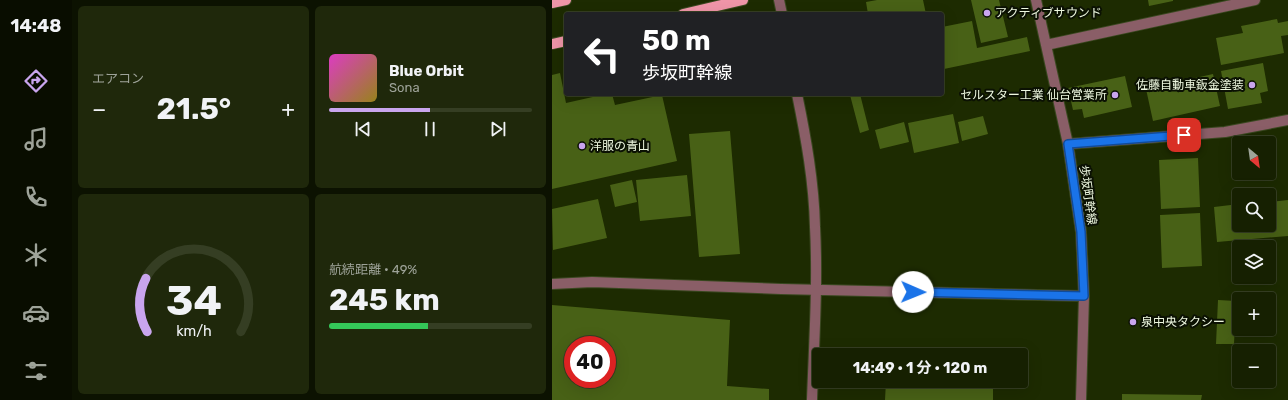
<!DOCTYPE html>
<html lang="ja">
<meta charset="utf-8">
<style>
:root{--surface:#162001;--page:#1f280b;--text:#f1f3f6;--muted:#9ea399;--line:#353e23;--accent:#c9a5ee}
body{margin:0;font-family:Rubik,"Noto Sans JP",sans-serif;background:var(--page);color:var(--text);height:100vh;display:flex;flex-direction:column;font-size:15px;white-space:nowrap}
*{box-sizing:border-box;margin:0}
p{font-size:13px;color:var(--muted)}
.icon{flex:none;width:22px;height:22px;fill:none;stroke:currentColor;stroke-width:2;stroke-linecap:round;stroke-linejoin:round}
.map{position:relative;flex:1;overflow:hidden}
.panel{display:flex;flex-direction:column;gap:6px;padding:6px;background:#0c1201;width:480px}
.panel>*{flex:none}
.hud{position:absolute;left:12px;top:12px;width:380px;height:84px;border-radius:4px;box-shadow:0 4px 16px #0002,0 0 0 1px var(--line);background:#202124;color:#fff;overflow:hidden}
.needle{width:26px;rotate:151deg}
.fabs{position:absolute;left:680px;top:136px;display:grid;gap:8px}
.fabs a{display:grid;place-items:center;width:44px;height:44px;border-radius:4px;background:var(--surface);box-shadow:0 4px 16px #0002,0 0 0 1px var(--line);font-size:20px}
.speed{position:absolute;left:12px;top:336px;display:flex;gap:8px;font-size:20px;font-weight:700;text-align:center}
.speed>*{display:grid;place-content:center;width:52px;height:52px;border-radius:50%;background:var(--surface);box-shadow:0 4px 16px #0002,0 0 0 1px var(--line);line-height:1}
.speed .limit{border:6px solid #d22;background:#fff;color:#111}
.pin{position:absolute;display:grid;place-items:center;width:34px;height:34px;color:#fff;margin:-17px;border-radius:8px;box-shadow:0 2px 6px #0006}
.me{position:absolute;width:44px;margin:-22px;rotate:91deg;stroke-linejoin:round;filter:drop-shadow(0 0 3px #0008)}
.turn{display:flex;align-items:center;gap:14px;height:84px;padding:0 12px;font-size:18px}
.turn .icon{width:52px;height:52px;stroke-width:2.5}
.turn b{display:block;font-size:28px;line-height:34px}
.big{font-size:30px;font-weight:700;line-height:1.1}
.panel .tile{flex:1;display:flex;flex-direction:column;justify-content:center;gap:6px;min-width:0;padding:0 14px;border-radius:6px;background:var(--page)}
.panel .dial{align-items:center;gap:0}
.dial svg{height:104px;overflow:visible;fill:none;stroke:var(--line);stroke-width:7;stroke-linecap:round;text-anchor:middle}
.dial text{fill:var(--text);stroke:none}
.song{display:flex;align-items:center;gap:12px}
.cover{width:48px;height:48px;border-radius:6px;background:linear-gradient(135deg,hsl(310 70% 55%),hsl(50 70% 35%))}
.played{height:4px;border-radius:2px;background:linear-gradient(90deg,var(--accent) 50%,var(--line) 50%)}
.keys{display:flex;justify-content:space-around;direction:ltr}
.heat{display:flex;justify-content:space-between;align-items:center;font-size:22px;direction:ltr}
.charge{height:6px;border-radius:3px;background:linear-gradient(90deg,#34c759 49%,var(--line) 0)}
.panel .tiles{flex:1;display:grid;gap:6px;grid-template-columns:repeat(2,1fr)}
.trip{position:absolute;left:260px;top:348px;width:216px;height:40px;border-radius:4px;background:var(--surface);box-shadow:0 4px 16px #0002,0 0 0 1px var(--line);font-weight:700;line-height:40px;text-align:center}
main{display:flex;flex:1;min-height:0}
.tab-bar{display:flex;flex-direction:column;width:72px;justify-content:space-around;align-items:center;background:#090d00;color:var(--muted)}
.tab-bar .icon{width:28px;height:28px}
.tab-bar .on{color:var(--accent)}
.tab-bar b{font-size:18px;color:var(--text)}
.map>svg:first-child{display:block}
.building{fill:#486116;fill-rule:evenodd}
.lines{fill:none;stroke-linecap:round;stroke-linejoin:round}
.minor-casing{stroke:#3a4820;stroke-width:12}
.tertiary-casing{stroke:#3a4820;stroke-width:12}
.primary-casing{stroke:#3a4820;stroke-width:12}
.minor{stroke:#8a5e67;stroke-width:10}
.tertiary{stroke:#8a5e67;stroke-width:10}
.primary{stroke:#ef95a8;stroke-width:10}
.route-casing{stroke:#114b97;stroke-width:10}
.route{stroke:#1a73e8;stroke-width:7}
.poi-dot{fill:#c9a5ee;stroke:#0b1103;stroke-width:1.5}
.labels{text-anchor:middle;stroke-width:4;stroke-linejoin:round;paint-order:stroke}
.poi-label{font-size:12px;fill:#eef8e0;stroke:#0b1103;text-anchor:start}
.street-label{font-size:12px;fill:#eef8e0;stroke:#0b1103}
</style>
<main>
<nav class="tab-bar">
<b>14:48</b>
<svg class="icon on" aria-label="directions" viewBox="0 0 24 24"><path d="M12 3l9 9-9 9-9-9zM9 14v-3h6M13 9l2 2-2 2"/></svg>
<svg class="icon" aria-label="music" viewBox="0 0 24 24"><path d="M9 18V5l10-2v13"/><circle cx="6" cy="18" r="3"/><circle cx="16" cy="16" r="3"/></svg>
<svg class="icon" aria-label="phone" viewBox="0 0 24 24"><path d="M5 4h4l2 5-3 2q2 4 5 5l2-3 5 2v4C11 20 4 13 5 4z"/></svg>
<svg class="icon" aria-label="climate" viewBox="0 0 24 24"><path d="M12 3v18M4 7l16 10M4 17L20 7"/></svg>
<svg class="icon" aria-label="car" viewBox="0 0 24 24"><path d="M5 17H2v-5l4-1 3-4h7l3 4 3 1v5h-3M9 17h6M6 11h13"/><circle cx="7" cy="17" r="2"/><circle cx="17" cy="17" r="2"/></svg>
<svg class="icon" aria-label="filters" viewBox="0 0 24 24"><path d="M4 7h16M4 17h16"/><circle cx="9" cy="7" r="2"/><circle cx="15" cy="17" r="2"/></svg>
</nav>
<section class="panel">
<div class="tiles">
<div class="tile"><p>エアコン</p>
<div class="heat"><a>−</a><b class="big">21.5°</b><a>+</a></div>
</div>
<div class="tile">
<div class="song"><i class="cover"></i><div><b>Blue Orbit</b><p>Sona</p></div></div>
<div class="played"></div>
<div class="keys"><svg class="icon" aria-label="previous" viewBox="0 0 24 24"><path d="M18 5L8 12l10 7zM5 5v14"/></svg><svg class="icon" aria-label="pause" viewBox="0 0 24 24"><path d="M8 5v14M16 5v14"/></svg><svg class="icon" aria-label="next" viewBox="0 0 24 24"><path d="M6 5l10 7-10 7zM19 5v14"/></svg></div>
</div>
<div class="tile dial"><svg viewBox="0 0 100 80">
<path d="M14 69A42 42 0 1 1 86 69"/>
<path d="M14 69A42 42 0 0 1 13 28" stroke="#c9a5ee"/>
<text x="50" y="56" font-size="32" font-weight="700">34</text>
<text x="50" y="72" font-size="11">km/h</text>
</svg></div>
<div class="tile"><p>航続距離 · 49%</p><b class="big">245 km</b><div class="charge"></div></div>
</div>
</section>
<div class="map">
<svg width="736" height="400" viewBox="0 0 736 400">
<rect width="100%" height="100%" fill="#1d2b01"/>
<path class="building" d="M325,0H371L374,14H316L314,2Z
M419,0H447L456,37L429,43Z
M596,0H621V1L597,6Z
M725,19L726,23L736,21V35L729,36L732,53L669,65L664,38L691,33L689,26Z
M420,21L425,48L475,37L478,51L392,69L390,61V27Z
M711,63L716,91L708,93L710,103L676,109L669,71Z
M8,73L14,103L54,94H60L63,105L110,95L125,161L0,189V75Z
M661,74L668,106L601,121L594,89Z
M573,76L580,107L532,118L530,109L521,110L516,88Z
M302,94H308L317,130L308,133L298,95Z
M401,114L407,143L362,153L356,123Z
M431,116L436,134L410,141L406,122Z
M352,122L357,142L328,149L323,130Z
M178,131L188,254L147,257L137,134Z
M646,158L648,207L609,209L607,160Z
M135,175L139,216L88,221L84,180Z
M80,180L85,202L63,207L58,185Z
M46,199L55,238L1,250L0,209Z
M736,200V236L665,242L662,207L687,204V225H717V202Z
M648,213L650,266L610,268L608,215Z
M666,300L684,301L682,344H664Z
M0,305L178,320L175,386L217,389V400H0ZM21,345H55V379H21Z
M334,381H441V400H333Z
M570,394L650,395L649,400H570Z"/>
<g class="lines">
<defs>
<path id="minor" d="M484,0L516,144
M494,45L703,0"/>
<path id="tertiary" d="M227,0L230,14
M245,94C254,138 262,182 263,227C266,284 262,342 260,400
M0,284L40,282L229,289L532,296
M529,400L532,296L529,232L516,144L673,132L736,120"/>
<path id="primary" d="M0,3L14,0
M131,14L191,0
M0,44L14,41"/>
</defs>
<use href="#minor" class="minor-casing"/>
<use href="#tertiary" class="tertiary-casing"/>
<use href="#primary" class="primary-casing"/>
<use href="#minor" class="minor"/>
<use href="#tertiary" class="tertiary"/>
<use href="#primary" class="primary"/>
</g>
<g class="lines">
<defs>
<path id="route" d="M361,292L532,296L529,232L516,144L632,135"/>
</defs>
<use href="#route" class="route-casing"/>
<use href="#route" class="route"/>
</g>
<g class="poi-dot">
<circle cx="435" cy="13" r="4"/>
<circle cx="700" cy="85" r="4"/>
<circle cx="563" cy="95" r="4"/>
<circle cx="30" cy="146" r="4"/>
<circle cx="581" cy="322" r="4"/>
</g>
<g class="labels">
<g class="poi-label">
<text x="443" y="17">アクティブサウンド</text>
<text x="692" y="89" text-anchor="end">佐藤自動車鈑金塗装</text>
<text x="555" y="99" text-anchor="end">セルスター工業 仙台営業所</text>
<text x="38" y="150">洋服の青山</text>
<text x="589" y="326">泉中央タクシー</text>
</g>
<g class="street-label">
<text transform="translate(536 195) rotate(82)" y="4">歩坂町幹線</text>
</g>
</g>
</svg>
<div class="fabs">
<a><svg class="needle" viewBox="-14 -14 28 28"><path d="M0-13l5 13h-10z" fill="#e53935"/><path d="M0 13l5-13h-10z" fill="#9ea399"/></svg></a>
<a><svg class="icon" aria-label="search" viewBox="0 0 24 24"><circle cx="10" cy="10" r="6"/><path d="M15 15l6 6"/></svg></a>
<a><svg class="icon" aria-label="layers" viewBox="0 0 24 24"><path d="M12 4l9 5-9 5-9-5zM3 14l9 5 9-5"/></svg></a>
<a>+</a>
<a>−</a>
</div>
<div class="speed"><div class="limit">40</div></div>
<div class="pin" style="left:632px;top:135px;background:#d93025"><svg class="icon" aria-label="arrive" viewBox="0 0 24 24"><path d="M6 21V4h12l-3 4 3 4H6"/></svg></div>
<svg class="me" style="left:361px;top:292px" viewBox="-20 -20 40 40"><circle r="19" fill="#fff"/><path d="M0-13L10 11 0 6-10 11z" fill="#1a73e8"/></svg>
<div class="trip">14:49 · 1 分 · 120 m</div>
<div class="hud">
<div class="turn"><svg class="icon" aria-label="left" viewBox="0 0 24 24"><path d="M17 20v-9H6M10 6l-5 5 5 5"/></svg><div><b>50 m</b>歩坂町幹線</div></div>
</div>
</div>
</main>
